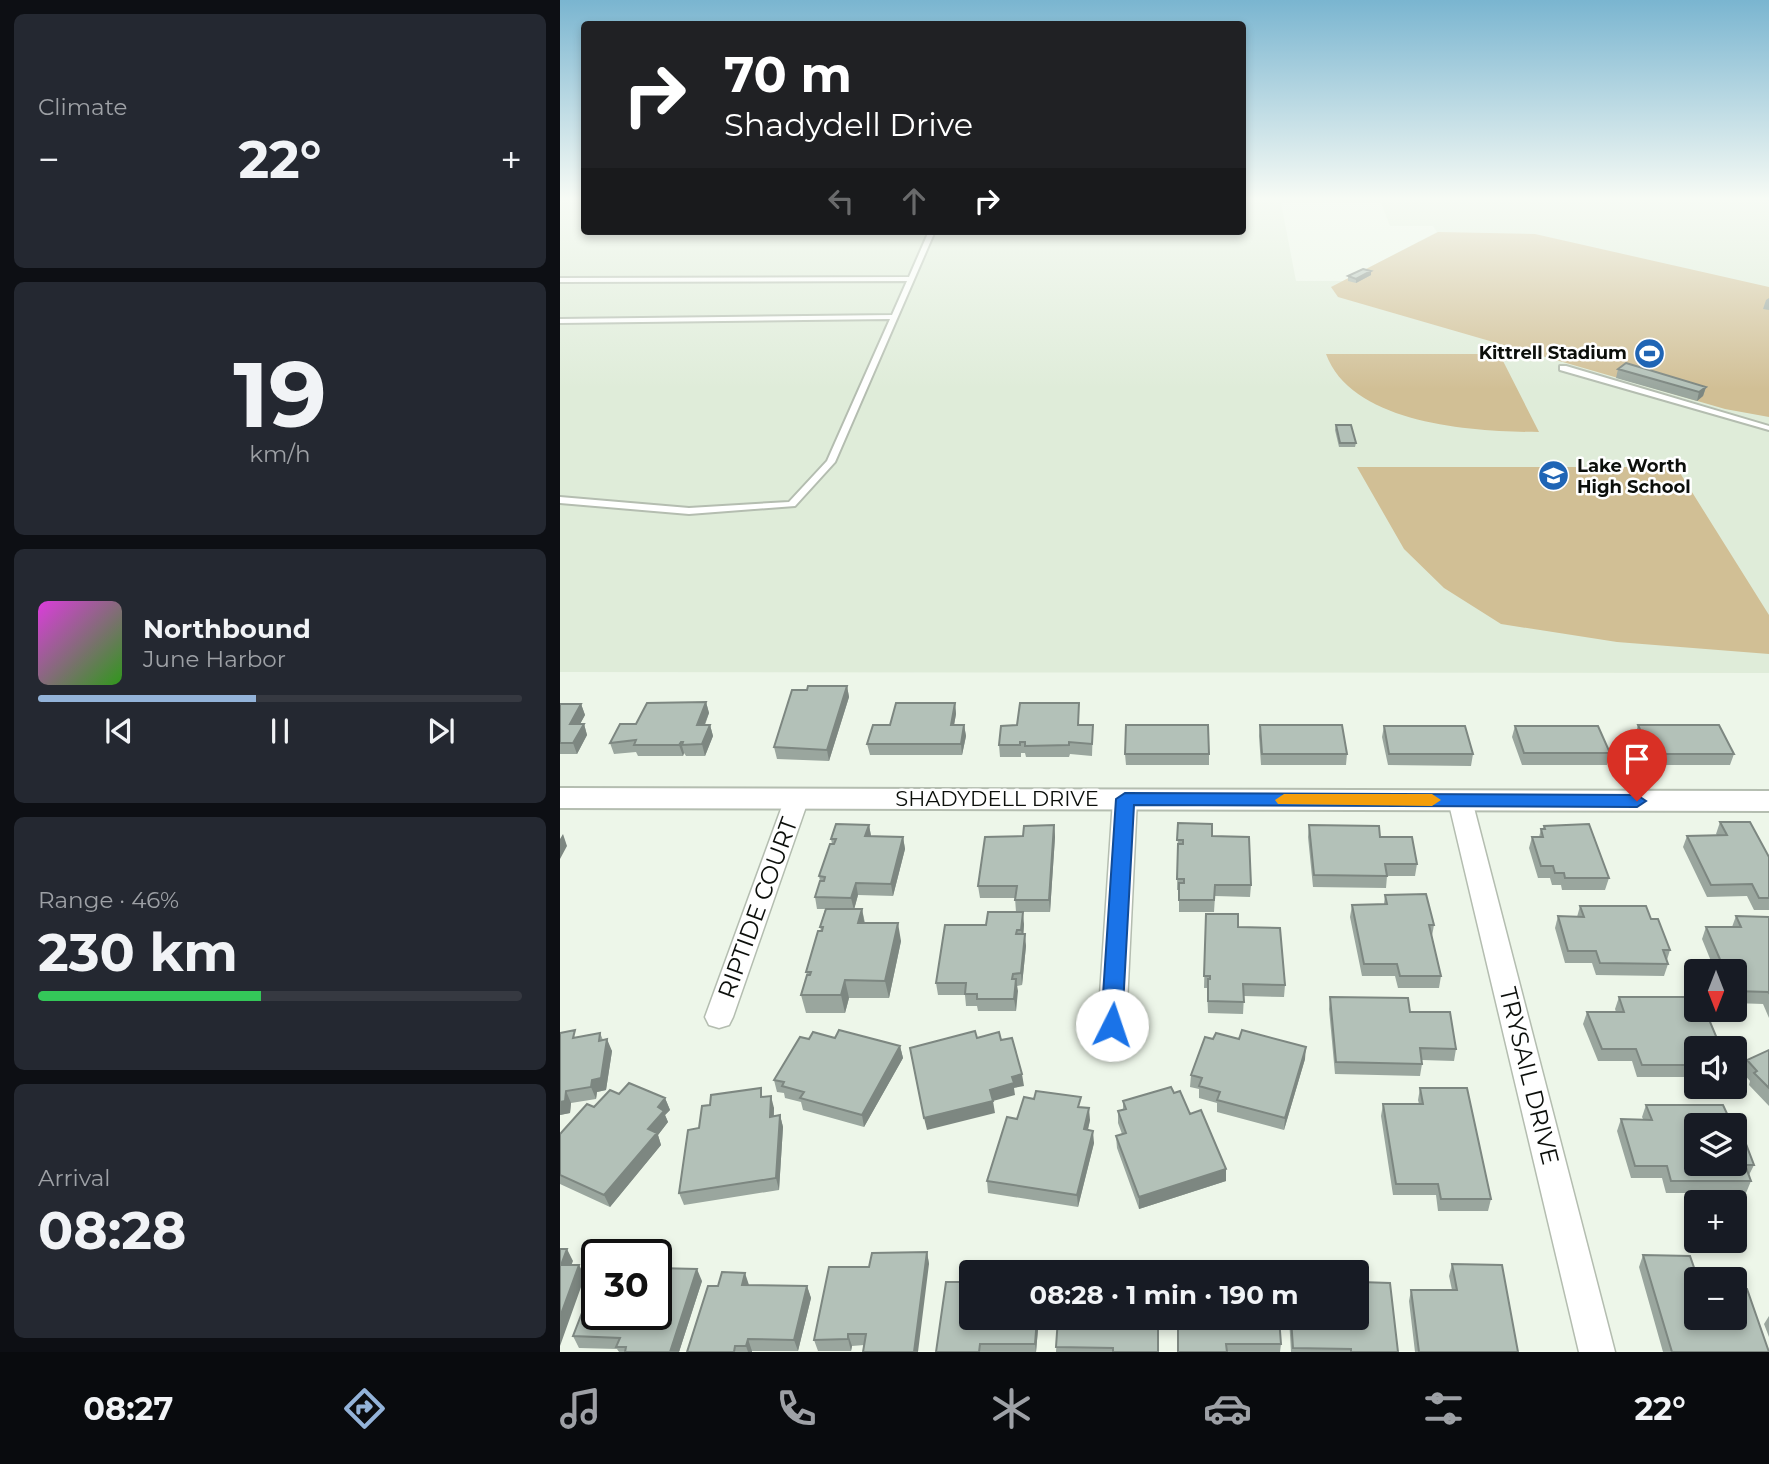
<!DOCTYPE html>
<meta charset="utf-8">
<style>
:root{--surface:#171b24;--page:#242831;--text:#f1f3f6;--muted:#9ea1a6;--line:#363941;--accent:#93b3d9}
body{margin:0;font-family:Montserrat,sans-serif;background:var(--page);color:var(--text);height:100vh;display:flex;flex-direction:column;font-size:26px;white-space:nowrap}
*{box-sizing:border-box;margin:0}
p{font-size:23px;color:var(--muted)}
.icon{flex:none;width:38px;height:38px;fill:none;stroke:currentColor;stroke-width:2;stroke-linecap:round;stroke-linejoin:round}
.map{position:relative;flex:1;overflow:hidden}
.sheet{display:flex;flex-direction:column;gap:14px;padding:14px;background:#0d0f14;width:560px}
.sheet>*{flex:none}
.guide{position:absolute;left:21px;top:21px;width:665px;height:214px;border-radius:7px;box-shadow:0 4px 10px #0003;background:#202124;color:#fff;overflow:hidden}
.needle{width:46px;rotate:180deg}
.buttons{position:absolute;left:1124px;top:959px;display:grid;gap:14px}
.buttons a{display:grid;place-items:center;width:63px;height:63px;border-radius:7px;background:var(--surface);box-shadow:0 4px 10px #0003;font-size:35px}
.speed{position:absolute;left:21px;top:1239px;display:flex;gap:14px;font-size:35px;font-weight:700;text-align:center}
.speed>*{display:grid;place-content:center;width:91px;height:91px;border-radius:50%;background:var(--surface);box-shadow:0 4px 10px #0003;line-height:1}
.speed .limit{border:4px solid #111;border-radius:10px;background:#fff;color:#111}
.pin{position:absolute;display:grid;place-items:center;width:60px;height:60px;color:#fff;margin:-72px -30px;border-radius:50% 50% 50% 0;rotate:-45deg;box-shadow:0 0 7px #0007}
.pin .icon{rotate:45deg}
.me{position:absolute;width:77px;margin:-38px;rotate:4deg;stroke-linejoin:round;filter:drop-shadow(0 0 5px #0008)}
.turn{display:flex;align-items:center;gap:24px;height:147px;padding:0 28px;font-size:32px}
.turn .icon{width:91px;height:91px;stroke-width:2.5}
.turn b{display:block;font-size:49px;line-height:60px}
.lanes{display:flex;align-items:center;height:66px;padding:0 28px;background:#0003;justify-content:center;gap:35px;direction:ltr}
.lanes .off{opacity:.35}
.big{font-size:52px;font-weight:700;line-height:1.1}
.sheet .tile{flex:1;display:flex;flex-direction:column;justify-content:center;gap:10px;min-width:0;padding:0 24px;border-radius:10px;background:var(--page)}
.sheet .dial{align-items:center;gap:0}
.dial b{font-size:91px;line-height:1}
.song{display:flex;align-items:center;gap:21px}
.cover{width:84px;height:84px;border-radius:10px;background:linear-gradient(135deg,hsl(300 70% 55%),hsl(110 70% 35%))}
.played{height:7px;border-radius:4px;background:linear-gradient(90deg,var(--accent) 45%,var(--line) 45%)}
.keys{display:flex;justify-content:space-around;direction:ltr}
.heat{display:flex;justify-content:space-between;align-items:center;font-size:38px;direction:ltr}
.charge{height:10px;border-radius:5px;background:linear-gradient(90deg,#34c759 46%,var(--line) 0)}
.trip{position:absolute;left:399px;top:1260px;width:410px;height:70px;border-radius:7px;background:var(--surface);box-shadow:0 4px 10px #0003;font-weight:700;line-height:70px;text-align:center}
.tab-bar{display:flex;height:112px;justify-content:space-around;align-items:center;background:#090b0e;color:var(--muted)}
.tab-bar .icon{width:49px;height:49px}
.tab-bar .on{color:var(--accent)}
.tab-bar b{font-size:32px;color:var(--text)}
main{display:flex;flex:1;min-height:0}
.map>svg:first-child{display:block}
.built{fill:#dfecd9;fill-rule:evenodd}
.green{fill:#d1bf95}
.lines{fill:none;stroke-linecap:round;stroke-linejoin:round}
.service-casing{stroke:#b4bdb0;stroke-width:4}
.minor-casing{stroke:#b4bdb0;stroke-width:3}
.tertiary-casing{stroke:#b4bdb0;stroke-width:4}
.service{fill:#fff;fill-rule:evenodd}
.minor{fill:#fff;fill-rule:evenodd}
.tertiary{fill:#fff;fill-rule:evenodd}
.wall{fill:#9aa69e}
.shaded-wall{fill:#7d8781}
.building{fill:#b3c1b8;stroke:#7d8781;stroke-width:2;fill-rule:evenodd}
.route{fill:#1a73e8;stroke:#114b97;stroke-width:2}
.slow{fill:#f59e0b}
.labels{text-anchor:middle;stroke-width:5;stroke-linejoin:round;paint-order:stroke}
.far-poi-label{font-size:18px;font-weight:bold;fill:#0c0f0b;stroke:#fff;text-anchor:end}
.street-label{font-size:21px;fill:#0c0f0b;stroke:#fff}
.near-street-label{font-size:24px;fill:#0c0f0b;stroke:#fff}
</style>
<main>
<section class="sheet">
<div class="tile"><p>Climate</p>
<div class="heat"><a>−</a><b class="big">22°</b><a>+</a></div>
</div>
<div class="tile dial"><b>19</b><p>km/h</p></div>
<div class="tile">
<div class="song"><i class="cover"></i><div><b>Northbound</b><p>June Harbor</p></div></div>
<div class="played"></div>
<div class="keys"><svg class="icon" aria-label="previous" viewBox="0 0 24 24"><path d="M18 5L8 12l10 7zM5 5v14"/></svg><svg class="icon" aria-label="pause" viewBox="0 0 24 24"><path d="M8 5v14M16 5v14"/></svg><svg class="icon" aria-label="next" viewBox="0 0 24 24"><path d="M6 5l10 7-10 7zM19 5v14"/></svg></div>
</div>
<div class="tile"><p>Range · 46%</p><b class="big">230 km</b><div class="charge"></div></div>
<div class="tile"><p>Arrival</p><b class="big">08:28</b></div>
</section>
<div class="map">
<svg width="1209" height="1352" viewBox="0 0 1209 1352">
<rect width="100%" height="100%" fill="#edf6e9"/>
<path class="built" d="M0,200H24V231H682L683,200H1209V673L0,672ZM821,203L830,226H873L877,232L783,281H736L721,203Z"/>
<path class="green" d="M878,232L975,234L1209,287V417L1165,409L778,297L771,287Z
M766,354H929L942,359L979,432C915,432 792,425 766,354Z
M797,467H1107L1120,473L1209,615V654L1057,642L941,624L884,588L844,549Z"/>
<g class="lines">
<defs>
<path id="service" d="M369,231H375L275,462L235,506L129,514L0,503V497L129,508L229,502L267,461L330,319L0,323V319L332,315L347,281L0,282V278L349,277Z
M1000,366H1006L1209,426V430L1000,370Z"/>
<path id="minor" d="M237,790L245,792L249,798L173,1017L169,1025L159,1028L149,1025L145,1017L225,798L229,792Z
M565,791L573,793L577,799L566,1025L562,1033L552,1037L542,1033L538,1025L553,799L557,793Z
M900,792L908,794L912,800L1055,1352H1019L888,800L892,794Z"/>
<path id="tertiary" d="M0,788L1209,791V811L0,808Z"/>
</defs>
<use href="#service" class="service-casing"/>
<use href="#minor" class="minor-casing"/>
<use href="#tertiary" class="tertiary-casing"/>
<use href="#service" class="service"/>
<use href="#minor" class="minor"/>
<use href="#tertiary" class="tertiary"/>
</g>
<path class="wall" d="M811,275L796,283L788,281V276Z
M1209,298V310L1203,309L1206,300Z
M1058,369L1146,387L1143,396L1137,401L1056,378Z
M776,425L796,443L795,447H779L775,430Z
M287,686L289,697L269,761L217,759L214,747L247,690Z
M146,702L149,713L145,725H150L153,736L145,756H126L124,753L123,756H78L76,752L54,754L50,743L76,724Z
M395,703L396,714L394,725H404L406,736L402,755H310L307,744L330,725Z
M519,703V725H533L532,756L510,754L509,757H466L465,753H461V757H440L439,745L457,725Z
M0,704H21L25,715L20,724H24L27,735L17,754H0Z
M700,725L787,754L786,765H701L699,736Z
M1078,725L1174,754L1170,765H1087L1075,736Z
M824,726L913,754L911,766L828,765L822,737Z
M955,726L1050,753L1047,765H962L952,737Z
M565,754H649V765H566Z
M1160,822L1209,857V910H1194L1187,896L1147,897L1123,847L1127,836L1157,835L1156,834Z
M618,823L652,836L691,885L690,897L655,896L654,912H619V890H617Z
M309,825L311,836L343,837L345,849L333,896L298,895L294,909H302L305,923L341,941L329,998H289L285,1013H246L241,995L247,975L246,972L261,931L260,927L265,909H257L255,897L260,881L259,876L272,844L271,839Z
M494,825L495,837L490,912H456L455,898H420L418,886L463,836Z
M749,825L820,837L857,864L855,876H827L826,888L753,887L748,837Z
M984,826L1049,878L1045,890H1002L1001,885H992L990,878H978L969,848L972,837H979L981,829H983Z
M825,895L874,925L872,936L881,976L879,988H838L835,976H802L790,917L792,905L824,904Z
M1020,906L1091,919L1110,950L1107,960L1108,964L1104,976L1036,975L1032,963H1005L995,928L998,916L1017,917Z
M646,914L678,927L725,985L724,997L684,996L683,1014L648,1013L647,988H644Z
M1176,916L1209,917V1018L1203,1004L1174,1003V971H1155L1142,939L1146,927H1172Z
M464,924L463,934L466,946L462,985L457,986L456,1011H418L417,1006H406L405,995H378L376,983Z
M770,997L896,1049L894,1061L862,1060V1064L860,1076L775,1074L769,1009Z
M1059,997L1136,1048V1077H1077L1072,1061H1038L1023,1024L1027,1012H1056L1055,1009Z
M40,1033L43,1040L52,1051L46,1090L37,1092L36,1099L11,1103L10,1113L0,1115L17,1037Z
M275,1038L340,1046L343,1058L304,1127L243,1110L241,1102L225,1098L224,1093L217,1092L214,1080L249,1039Z
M1209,1050V1106L1189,1085L1190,1081L1182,1072L1187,1060Z
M745,1059L724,1130L657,1112V1103L639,1098V1089L630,1087L631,1075Z
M860,1088L931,1199L928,1211H878L876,1195H833L821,1116L823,1104H859L858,1100Z
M614,1093L630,1114L666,1169V1181L579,1209L557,1148L556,1136L562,1134L558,1123V1111L563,1110V1101Z
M59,1094L105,1098L110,1110L105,1115L108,1122L98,1135L101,1145L50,1207L0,1184V1134L34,1107Z
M204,1097L214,1108V1116L220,1115L223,1127L219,1190L124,1205L119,1193Z
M1086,1105L1169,1118L1194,1165L1189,1175L1191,1181L1186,1193H1106L1102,1178H1071L1057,1131L1061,1119H1083L1082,1117Z
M521,1107L530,1120L528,1130L534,1143L518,1207L428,1193L427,1181Z
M367,1252L369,1264L304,1345L292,1346L291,1351H258L254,1340L309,1267Z
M1083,1255L1136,1318L1209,1352H1103L1079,1267Z
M892,1264L958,1352H855L849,1301L851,1290H892L889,1276Z
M142,1281L119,1352H59L57,1349L19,1348L13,1336L37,1314Z
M800,1282L838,1352H731L729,1318H796L798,1301V1293Z
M189,1285L247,1286L251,1298L238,1351H192V1352H127L158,1286Z
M1209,1316V1337L1204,1324Z
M479,1318L476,1352H376Z
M498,1318L598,1352H496Z
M617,1318L721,1344L720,1352H618Z"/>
<path class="shaded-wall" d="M811,271V275L796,283V279Z
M1146,387L1143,396L1137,401L1139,392Z
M287,686L289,697L269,761L267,750Z
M146,702L149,713L140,736L137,725Z
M395,703L396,714L392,736L391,725Z
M21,704L25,715L14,735L10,724Z
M24,724L27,735L17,754L13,743Z
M150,725L153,736L145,756L142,744Z
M404,725L406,736L402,755L401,744Z
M121,742L124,753L123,756L119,745Z
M309,825L311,836H305Z
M494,825L495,837L490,912L489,900Z
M3,834L7,846L0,859V839Z
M343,837L345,849L333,896L331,884Z
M296,883L298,895L294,910L291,898Z
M302,909L305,927L298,923Z
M463,912L464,924L463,942L461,930Z
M338,923L341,941L329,998L325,981Z
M465,934L466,946L462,985L461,973Z
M456,979L458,991L456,1011L454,999Z
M285,980L289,998L285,1013L281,995Z
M47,1039L52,1051L46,1090L37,1092L36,1099L31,1087L32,1080Z
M340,1046L343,1058L304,1127L302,1115Z
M746,1047L745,1059L724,1130L725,1118Z
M462,1074L464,1086L454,1088L455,1095L433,1101L435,1113L367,1130L364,1118L430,1090L452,1077Z
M6,1091L11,1103L10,1113L0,1115V1102Z
M211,1096L214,1108L213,1129L210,1117Z
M105,1098L110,1110L105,1115L108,1122L98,1135L101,1145L50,1207L44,1195L88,1129L98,1107Z
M529,1108L530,1120L525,1141L524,1129Z
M220,1115L223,1127L219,1190L216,1178Z
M533,1131L534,1143L518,1207L517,1195Z
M666,1169V1181L579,1209V1197Z
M7,1249L13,1261L7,1276L1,1265Z
M367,1252L369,1264L358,1352H354Z
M19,1265L25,1276L0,1346V1317Z
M137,1269L142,1281L119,1352H110Z
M185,1273L189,1285H182Z
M247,1286L251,1298L238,1351L234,1340Z
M477,1318H479L476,1352L475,1344Z
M288,1334L292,1346L291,1351L288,1339Z
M188,1339L192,1351V1352H188L186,1346Z"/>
<path class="building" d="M803,269L811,271L796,279L788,276Z
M1066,363L1146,387L1139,392L1058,369Z
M776,425H791L796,443H780Z
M248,686H287L267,750L214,747L232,690H247Z
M146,702L137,725H150L142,744L122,745L123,742H121L119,745H74L76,740L50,743L60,724H76L87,703Z
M336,703H395L391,725H404L401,744H307L313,725H330Z
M460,703H519L518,725H533L532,744L509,742V745L465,746V742H460V745H439L441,726L457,725Z
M0,704H21L10,724H24L13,743H0Z
M566,725H648L649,754H565Z
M700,725H782L787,754H702Z
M1078,725H1159L1174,754H1091Z
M824,726H905L913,754H829Z
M955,726H1038L1050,753H964Z
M1160,822H1190L1209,857V898H1199L1192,884L1151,885L1127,836L1167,835Z
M618,823L652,824V836L689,837L691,885H655L654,900H619V883H624V879H617L618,844H623V840H617Z
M276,824L309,825L305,836L343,837L331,884L296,883L291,898L255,897L260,881H264L265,877L259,876L270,844H274L276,839H271Z
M1029,824L1049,878H1005L1004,873H995L993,866H981L972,837H983L981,829H985L984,826Z
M494,825L489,900H455L457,886H418L425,837L463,836L464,826Z
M749,825L819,826L820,837H852L857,864H825L827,876L754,875Z
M866,894L874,925H869L881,976H840L837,964H804L792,905L827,904L825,895Z
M1020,906H1086L1091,919H1098L1110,950H1103L1108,964L1040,963L1036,951H1008L998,916L1024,917Z
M266,909H302L298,923H338L325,981L285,980L281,995H241L247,975H250L251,972H246L258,931H262L263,927H260Z
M428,912H463L461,930H457L456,934H465L461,973L453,974L452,979H456L454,999H417V994H405L406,983H376L385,925H426Z
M646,914H678V927L720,928L725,985L683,984L684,1002L648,1001V979H650V976H644Z
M1176,916L1209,917V993L1208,992L1174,991V971H1165L1146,927H1181Z
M770,997L848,998L850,1012H890L896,1049L860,1048L862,1064L776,1062Z
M1059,997H1136V1010H1145L1161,1048H1136V1065H1082L1076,1049H1042L1027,1012H1064Z
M15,1030L13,1038L40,1033L39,1041L47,1039L41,1078L32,1080L31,1087L6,1091L5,1101L0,1102V1033Z
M279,1030L340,1046L302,1115L240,1098L244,1092L222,1086L224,1082L214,1080L240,1037L249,1039L253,1032L275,1038Z
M682,1030L746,1047L725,1118L657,1100L660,1092L639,1086L642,1078L631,1075L645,1037L653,1039L656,1033L679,1039Z
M415,1031L417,1038L439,1032L441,1040L452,1038L462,1074L452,1077L454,1083L430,1090L433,1101L364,1118L350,1048Z
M1209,1050V1088L1194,1073L1197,1071L1187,1060Z
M69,1083L105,1098L98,1107L104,1111L88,1129L97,1133L44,1195L0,1175V1134L27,1104L34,1107L50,1090L59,1094Z
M611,1087L614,1093L620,1091L630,1114L641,1110L666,1169L579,1197L556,1136L566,1133L558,1111L566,1109L563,1101Z
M201,1088V1097L211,1096L210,1117L220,1115L216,1178L119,1193L128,1130L139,1128L142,1106L150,1105L151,1095Z
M860,1088H907L931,1199H881L878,1184H836L823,1104H863Z
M476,1091L521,1097L518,1107L529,1108L524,1129L533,1131L517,1195L427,1181L447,1117L457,1119L464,1097L474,1099Z
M1086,1105H1163L1169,1118H1176L1194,1165H1185L1191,1181H1111L1107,1166H1075L1061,1119L1092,1120ZM1136,1125H1174V1164H1136Z
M0,1249H7L1,1265H19L0,1317Z
M367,1252L354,1352H303L306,1334H288V1339L254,1340L269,1267H309L312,1253Z
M1083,1255L1130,1256L1138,1279H1136V1318H1174V1289H1187L1209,1352H1112Z
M892,1264L942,1265L958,1352H859L851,1290H897Z
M96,1268L137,1269L110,1352H65L66,1347H56L60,1338L13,1336L34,1282H37V1314H96Z
M162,1272L185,1273L182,1285L247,1286L234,1340L188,1339L186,1346H175L174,1352H127L148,1286H158Z
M386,1282H411V1318H477L475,1344H420L419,1352H376Z
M800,1282L830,1283L838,1352H791V1349L733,1348L731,1318H796V1301H801Z
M498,1318H598V1352H553V1348L496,1347Z
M618,1318H719L721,1344H666L667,1352H618Z"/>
<linearGradient id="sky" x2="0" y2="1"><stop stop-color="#7ab5d0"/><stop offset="0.51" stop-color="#f7fbf5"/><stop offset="1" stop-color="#f7fbf5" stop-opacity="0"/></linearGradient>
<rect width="1209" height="389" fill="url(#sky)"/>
<path class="route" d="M565,793L1077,795L1086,801L1077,807L574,805L562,1025L559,1031L552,1034L544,1031L541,1025L556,799Z"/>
<path class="slow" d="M724,794H872L881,800L872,806L718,804L715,800Z"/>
<defs>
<symbol id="stadium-disc" viewBox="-11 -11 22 22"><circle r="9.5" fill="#2065b5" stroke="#fff"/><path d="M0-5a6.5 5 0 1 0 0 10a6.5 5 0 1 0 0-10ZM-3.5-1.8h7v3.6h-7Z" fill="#fff"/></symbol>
<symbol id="school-disc" viewBox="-11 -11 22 22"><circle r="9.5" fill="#2065b5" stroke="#fff"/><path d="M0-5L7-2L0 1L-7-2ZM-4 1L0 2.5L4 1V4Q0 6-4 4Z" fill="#fff"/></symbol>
</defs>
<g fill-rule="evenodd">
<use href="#stadium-disc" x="1072" y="336" width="35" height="35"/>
<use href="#school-disc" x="976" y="458" width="35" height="35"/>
</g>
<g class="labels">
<g class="far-poi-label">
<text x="1067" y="359">Kittrell Stadium</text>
<text x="1017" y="472" text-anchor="start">Lake Worth<tspan x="1017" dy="21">High School</tspan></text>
</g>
<g class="street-label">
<text x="437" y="806">SHADYDELL DRIVE</text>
</g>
<g class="near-street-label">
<text transform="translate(198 908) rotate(-70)" y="8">RIPTIDE COURT</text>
<text transform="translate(969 1076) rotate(76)" y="8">TRYSAIL DRIVE</text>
</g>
</g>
</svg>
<div class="buttons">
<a><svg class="needle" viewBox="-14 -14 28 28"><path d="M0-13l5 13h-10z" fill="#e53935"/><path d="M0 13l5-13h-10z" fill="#9ea1a6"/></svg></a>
<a><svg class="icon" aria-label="sound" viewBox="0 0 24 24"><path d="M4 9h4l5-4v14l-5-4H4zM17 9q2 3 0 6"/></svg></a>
<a><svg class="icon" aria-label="layers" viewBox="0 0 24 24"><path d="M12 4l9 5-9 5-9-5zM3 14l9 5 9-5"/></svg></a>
<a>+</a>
<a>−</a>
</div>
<div class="speed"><div class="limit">30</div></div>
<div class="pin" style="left:1077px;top:801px;background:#d93025"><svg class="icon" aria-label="arrive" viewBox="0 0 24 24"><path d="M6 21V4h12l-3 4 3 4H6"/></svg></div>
<svg class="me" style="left:552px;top:1025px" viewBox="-20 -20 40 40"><circle r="19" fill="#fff"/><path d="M0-13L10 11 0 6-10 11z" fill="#1a73e8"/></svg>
<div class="trip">08:28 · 1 min · 190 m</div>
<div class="guide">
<div class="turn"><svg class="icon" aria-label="right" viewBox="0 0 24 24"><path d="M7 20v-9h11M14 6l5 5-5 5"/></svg><div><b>70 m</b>Shadydell Drive</div></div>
<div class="lanes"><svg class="icon off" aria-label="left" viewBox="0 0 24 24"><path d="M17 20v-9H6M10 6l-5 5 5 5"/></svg><svg class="icon off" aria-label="ahead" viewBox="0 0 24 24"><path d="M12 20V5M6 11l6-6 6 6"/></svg><svg class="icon" aria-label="right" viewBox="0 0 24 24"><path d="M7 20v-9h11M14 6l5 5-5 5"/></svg></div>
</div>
</div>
</main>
<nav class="tab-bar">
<b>08:27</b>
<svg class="icon on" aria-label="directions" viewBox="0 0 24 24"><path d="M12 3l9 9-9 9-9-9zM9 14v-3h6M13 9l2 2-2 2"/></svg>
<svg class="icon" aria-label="music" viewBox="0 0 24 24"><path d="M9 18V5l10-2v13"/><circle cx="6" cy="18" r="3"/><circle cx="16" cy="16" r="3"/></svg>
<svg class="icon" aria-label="phone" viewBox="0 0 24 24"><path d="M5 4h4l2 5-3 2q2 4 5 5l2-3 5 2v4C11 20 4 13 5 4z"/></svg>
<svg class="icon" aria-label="climate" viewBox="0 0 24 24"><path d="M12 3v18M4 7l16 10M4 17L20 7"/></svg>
<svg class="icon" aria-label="car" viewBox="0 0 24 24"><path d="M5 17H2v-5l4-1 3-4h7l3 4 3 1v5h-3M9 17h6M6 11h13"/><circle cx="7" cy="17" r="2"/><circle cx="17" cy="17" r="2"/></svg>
<svg class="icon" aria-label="filters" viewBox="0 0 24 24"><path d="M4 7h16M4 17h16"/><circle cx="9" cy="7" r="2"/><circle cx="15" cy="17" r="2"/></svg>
<b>22°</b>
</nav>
